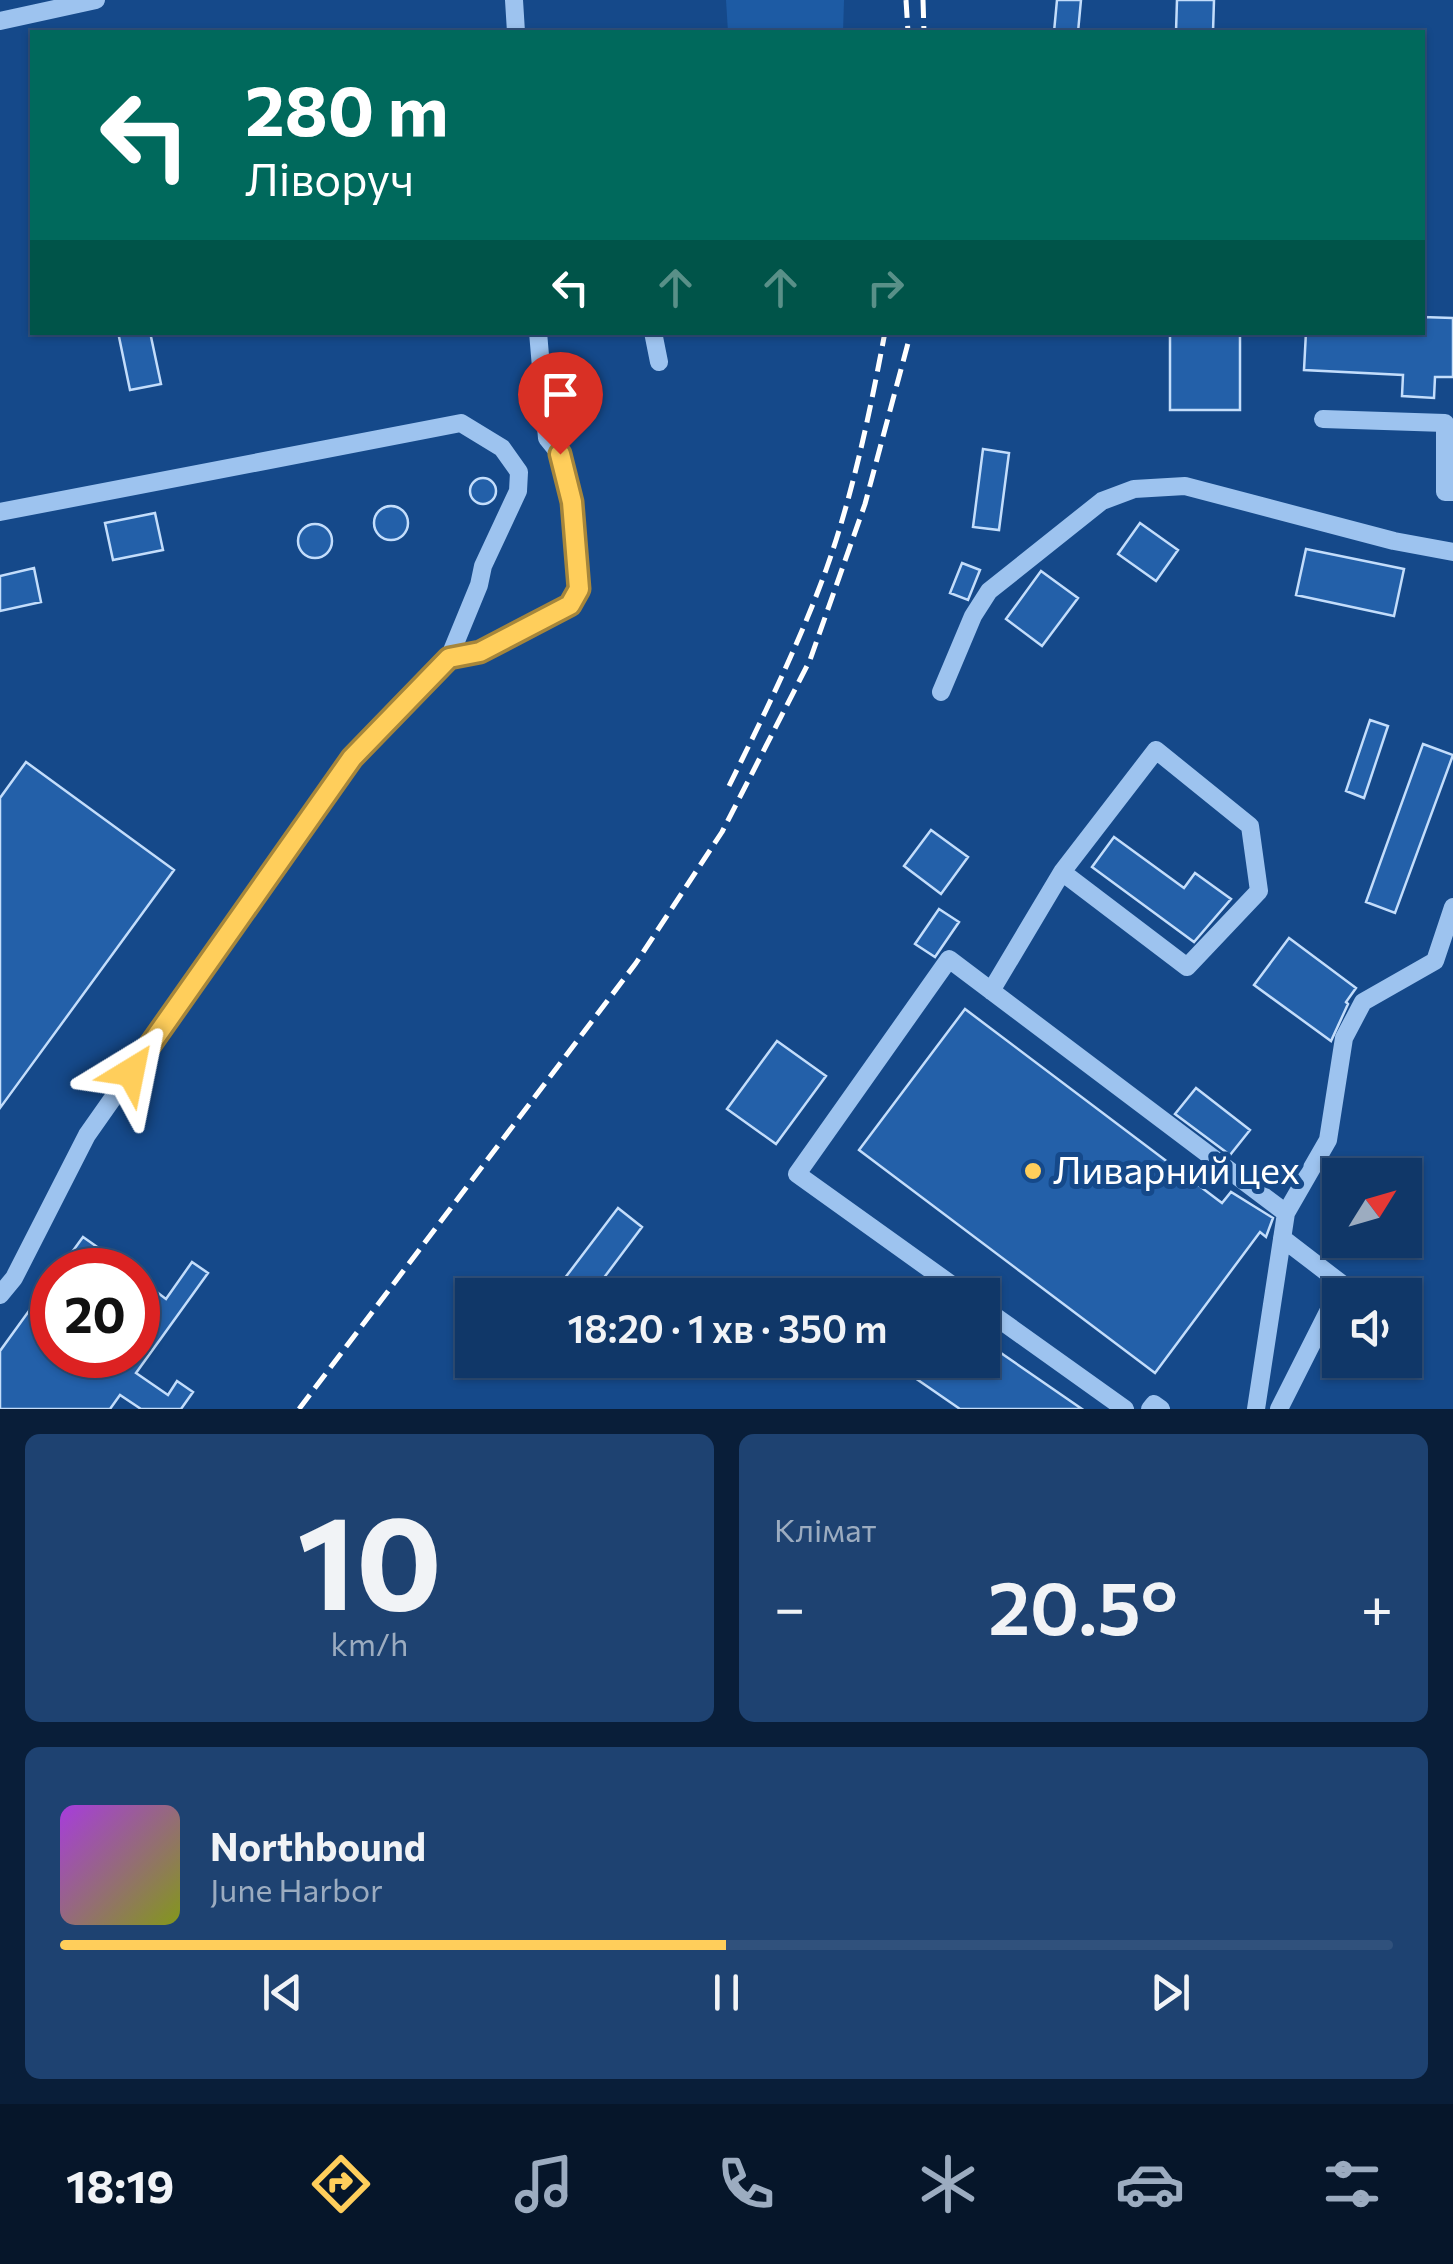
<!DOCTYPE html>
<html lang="uk">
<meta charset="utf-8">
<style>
:root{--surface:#103768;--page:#1e4271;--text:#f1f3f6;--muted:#9cacc0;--line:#30517c;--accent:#ffce5b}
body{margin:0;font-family:Commissioner,sans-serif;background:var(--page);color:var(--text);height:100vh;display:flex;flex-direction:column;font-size:38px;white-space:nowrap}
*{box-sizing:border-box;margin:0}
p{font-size:32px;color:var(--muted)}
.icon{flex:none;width:55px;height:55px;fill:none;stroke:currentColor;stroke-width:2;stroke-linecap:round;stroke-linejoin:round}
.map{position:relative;height:1409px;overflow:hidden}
.details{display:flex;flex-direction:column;gap:25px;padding:25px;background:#091e39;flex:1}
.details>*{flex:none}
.guide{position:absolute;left:30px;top:30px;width:1395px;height:305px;border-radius:0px;box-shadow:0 2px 8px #0004,0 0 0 2px var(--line);background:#00695c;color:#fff;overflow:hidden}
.needle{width:65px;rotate:53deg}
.fabs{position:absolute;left:1322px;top:1158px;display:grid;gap:20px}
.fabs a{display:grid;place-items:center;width:100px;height:100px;border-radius:0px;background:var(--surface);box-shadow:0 2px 8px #0004,0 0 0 2px var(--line);font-size:50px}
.speed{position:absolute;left:30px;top:1248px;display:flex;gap:20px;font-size:50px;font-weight:700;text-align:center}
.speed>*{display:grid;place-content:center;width:130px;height:130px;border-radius:50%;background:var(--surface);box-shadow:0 2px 8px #0004,0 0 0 2px var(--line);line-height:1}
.speed .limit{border:15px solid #d22;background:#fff;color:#111}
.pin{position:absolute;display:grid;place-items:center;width:85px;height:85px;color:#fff;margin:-102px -42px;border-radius:50% 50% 50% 0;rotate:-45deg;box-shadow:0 0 10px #0007}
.pin .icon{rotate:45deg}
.me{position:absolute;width:110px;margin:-55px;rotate:35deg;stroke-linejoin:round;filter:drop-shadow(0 0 8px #0008)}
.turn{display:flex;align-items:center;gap:35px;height:210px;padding:0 50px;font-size:45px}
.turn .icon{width:130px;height:130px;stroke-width:2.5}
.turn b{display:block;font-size:70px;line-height:85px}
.lanes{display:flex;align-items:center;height:95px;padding:0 50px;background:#0003;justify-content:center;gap:50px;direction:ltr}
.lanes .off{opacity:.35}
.big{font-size:75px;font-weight:600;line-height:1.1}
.details .tile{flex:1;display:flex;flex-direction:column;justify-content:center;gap:15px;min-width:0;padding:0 35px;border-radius:15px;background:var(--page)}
.details .dial{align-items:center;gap:0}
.dial b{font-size:130px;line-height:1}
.song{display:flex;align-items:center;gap:30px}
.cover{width:120px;height:120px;border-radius:15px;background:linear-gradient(135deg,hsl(280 70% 55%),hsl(70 70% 35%))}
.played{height:10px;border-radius:5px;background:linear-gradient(90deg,var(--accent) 50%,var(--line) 50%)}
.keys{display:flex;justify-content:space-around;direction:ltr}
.heat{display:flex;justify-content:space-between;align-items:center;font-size:55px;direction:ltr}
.details .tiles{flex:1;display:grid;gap:25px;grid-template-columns:1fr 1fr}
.tile:last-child{grid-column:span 2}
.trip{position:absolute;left:455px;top:1278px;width:545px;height:100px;border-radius:0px;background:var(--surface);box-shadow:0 2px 8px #0004,0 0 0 2px var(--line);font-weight:600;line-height:100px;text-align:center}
.tab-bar{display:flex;height:160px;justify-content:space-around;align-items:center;background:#06162a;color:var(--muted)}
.tab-bar .icon{width:70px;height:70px}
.tab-bar .selected{color:var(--accent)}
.tab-bar b{font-size:45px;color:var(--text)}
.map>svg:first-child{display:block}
.green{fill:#1d5ba4}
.building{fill:#2360a9;stroke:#c3ddfb;stroke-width:2.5}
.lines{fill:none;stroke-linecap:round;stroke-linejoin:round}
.minor{stroke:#9dc3ef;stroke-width:18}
.rail{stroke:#fff;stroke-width:5;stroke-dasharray:18 8;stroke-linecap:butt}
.route-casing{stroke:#a6863b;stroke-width:25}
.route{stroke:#ffce5b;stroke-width:18}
.poi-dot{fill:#ffce5b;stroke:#15498a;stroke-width:4}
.labels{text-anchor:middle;stroke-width:10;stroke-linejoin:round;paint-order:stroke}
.poi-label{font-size:38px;fill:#fff;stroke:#15498a;text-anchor:start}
</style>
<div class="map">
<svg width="1453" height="1409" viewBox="0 0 1453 1409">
<rect width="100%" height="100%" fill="#15498a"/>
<path class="green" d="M726,0H844L843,32H728Z"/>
<path class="building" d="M1057,0H1081L1078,32H1054Z
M1177,0H1214L1213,32H1176Z
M1422,317L1453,318V377H1435L1434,398L1402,396L1403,375L1304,370L1306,332H1422Z
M118,332H150L161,384L130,390Z
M1170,332H1240V410H1170Z
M983,449L1009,453L999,530L973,527Z
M470 491a13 13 0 1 1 26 0a13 13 0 1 1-26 0Z
M374 523a17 17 0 1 1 34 0a17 17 0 1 1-34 0Z
M155,513L163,550L113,560L105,523Z
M1140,523L1178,550L1156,581L1118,554Z
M298 541a17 17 0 1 1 34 0a17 17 0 1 1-34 0Z
M1306,549L1404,569L1394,616L1296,595Z
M962,563L980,570L968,600L950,593Z
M34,568L41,602L0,611V576Z
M1041,571L1078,598L1042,646L1006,619Z
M1370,720L1388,726L1364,798L1346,791Z
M1423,744L1453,755L1395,913L1366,902Z
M26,762L174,870L0,1108V798Z
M931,830L968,857L941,894L904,866Z
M1114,837L1184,888L1195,873L1231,899L1194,942L1092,867Z
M939,909L959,922L935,957L915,944Z
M1289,938L1356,988L1346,1002L1348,1004L1331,1041L1254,985Z
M965,1009L1222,1203L1231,1192L1273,1218L1266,1237L1260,1232L1155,1373L859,1150Z
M777,1041L826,1076L776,1144L727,1109Z
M1196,1088L1250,1130L1230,1155L1175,1114Z
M618,1208L642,1227L591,1295H552Z
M83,1237L113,1258L104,1270H59Z
M192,1262L208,1273L136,1373L168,1395L177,1381L193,1392L181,1409H141L120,1395L110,1409H0V1351L52,1279V1355H138V1278L166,1299Z
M982,1340L1082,1409H960L889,1360H982Z"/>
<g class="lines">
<path class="minor" d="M514,0L516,32
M0,21L96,0
M653,332L659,362
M1323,419L1445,423V492H1453
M0,512L461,423L502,448L519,472L518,491L483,566L479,585L449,658
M941,692L973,616L989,591L1102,501L1134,489L1185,486L1394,541L1453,552
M991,991L1062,872L1187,967L1259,891L1250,826L1156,750L1062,872
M1286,1213L1328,1140L1344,1038L1363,1002L1435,961L1453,907
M0,1295L14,1278L87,1135L352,758L449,658L480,652L509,640L552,612L570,605L579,589L572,502L560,454L547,438L538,332
M966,1295L797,1174L949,959L1286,1213L1256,1409
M982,1307L1125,1409
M1150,1409L1154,1404L1161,1409
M1279,1409L1342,1284L1282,1238"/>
<path class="rail" d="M906,0L908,32
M923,0L924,32
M729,786C764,715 799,644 826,570C853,494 870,412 885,332
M299,1409L636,963L722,832L810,660L865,504L911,332"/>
</g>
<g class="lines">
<defs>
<path id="route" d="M131,1072L352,758L449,658L480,652L570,605L579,589L572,502L560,454"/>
</defs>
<use href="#route" class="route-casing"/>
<use href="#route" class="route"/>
</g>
<circle class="poi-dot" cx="1033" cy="1171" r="10"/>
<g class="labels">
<g class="poi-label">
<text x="1053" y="1184">Ливарний цех</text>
</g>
</g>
</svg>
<div class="fabs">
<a><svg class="needle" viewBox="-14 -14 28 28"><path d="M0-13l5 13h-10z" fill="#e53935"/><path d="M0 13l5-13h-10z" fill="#9cacc0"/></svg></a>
<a><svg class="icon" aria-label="sound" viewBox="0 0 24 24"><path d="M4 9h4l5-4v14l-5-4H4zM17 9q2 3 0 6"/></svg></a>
</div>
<div class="speed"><div class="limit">20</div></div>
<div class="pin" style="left:560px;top:454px;background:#d93025"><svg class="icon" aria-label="arrive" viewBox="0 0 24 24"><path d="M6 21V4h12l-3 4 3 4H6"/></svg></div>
<svg class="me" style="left:131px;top:1072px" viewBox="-20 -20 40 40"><path d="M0-17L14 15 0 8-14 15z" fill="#ffce5b" stroke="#fff" stroke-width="4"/></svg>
<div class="trip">18:20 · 1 хв · 350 m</div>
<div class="guide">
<div class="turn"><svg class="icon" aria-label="left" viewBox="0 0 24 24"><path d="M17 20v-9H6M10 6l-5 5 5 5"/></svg><div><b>280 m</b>Ліворуч</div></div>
<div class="lanes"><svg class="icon" aria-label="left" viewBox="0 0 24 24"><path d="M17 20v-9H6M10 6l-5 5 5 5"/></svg><svg class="icon off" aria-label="ahead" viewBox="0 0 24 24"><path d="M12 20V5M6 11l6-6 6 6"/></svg><svg class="icon off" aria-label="ahead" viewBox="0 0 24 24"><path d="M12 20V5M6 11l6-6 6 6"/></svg><svg class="icon off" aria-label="right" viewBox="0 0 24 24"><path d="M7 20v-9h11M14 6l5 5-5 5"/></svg></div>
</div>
</div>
<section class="details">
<div class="tiles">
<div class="tile dial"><b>10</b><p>km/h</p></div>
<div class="tile"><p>Клімат</p>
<div class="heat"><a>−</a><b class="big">20.5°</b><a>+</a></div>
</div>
<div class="tile">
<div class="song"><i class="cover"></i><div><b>Northbound</b><p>June Harbor</p></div></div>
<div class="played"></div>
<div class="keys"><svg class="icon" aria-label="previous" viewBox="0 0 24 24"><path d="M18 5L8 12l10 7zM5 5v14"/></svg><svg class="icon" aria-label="pause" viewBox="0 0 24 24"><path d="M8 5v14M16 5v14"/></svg><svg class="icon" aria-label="next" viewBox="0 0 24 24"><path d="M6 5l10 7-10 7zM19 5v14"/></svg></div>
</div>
</div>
</section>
<nav class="tab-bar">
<b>18:19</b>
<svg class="icon selected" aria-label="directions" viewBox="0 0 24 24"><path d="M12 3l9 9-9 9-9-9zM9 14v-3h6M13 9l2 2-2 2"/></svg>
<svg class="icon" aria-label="music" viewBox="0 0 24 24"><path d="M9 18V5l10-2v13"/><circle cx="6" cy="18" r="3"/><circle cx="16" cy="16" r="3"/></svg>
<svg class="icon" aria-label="phone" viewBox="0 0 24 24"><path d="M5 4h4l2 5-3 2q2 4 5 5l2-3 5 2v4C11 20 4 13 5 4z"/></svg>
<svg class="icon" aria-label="climate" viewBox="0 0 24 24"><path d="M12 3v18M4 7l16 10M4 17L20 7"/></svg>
<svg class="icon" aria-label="car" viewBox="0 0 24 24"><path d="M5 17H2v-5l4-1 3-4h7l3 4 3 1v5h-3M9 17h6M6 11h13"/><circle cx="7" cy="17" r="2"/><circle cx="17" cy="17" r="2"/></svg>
<svg class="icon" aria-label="filters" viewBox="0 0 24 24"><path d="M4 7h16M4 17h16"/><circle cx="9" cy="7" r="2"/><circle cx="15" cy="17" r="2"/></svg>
</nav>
